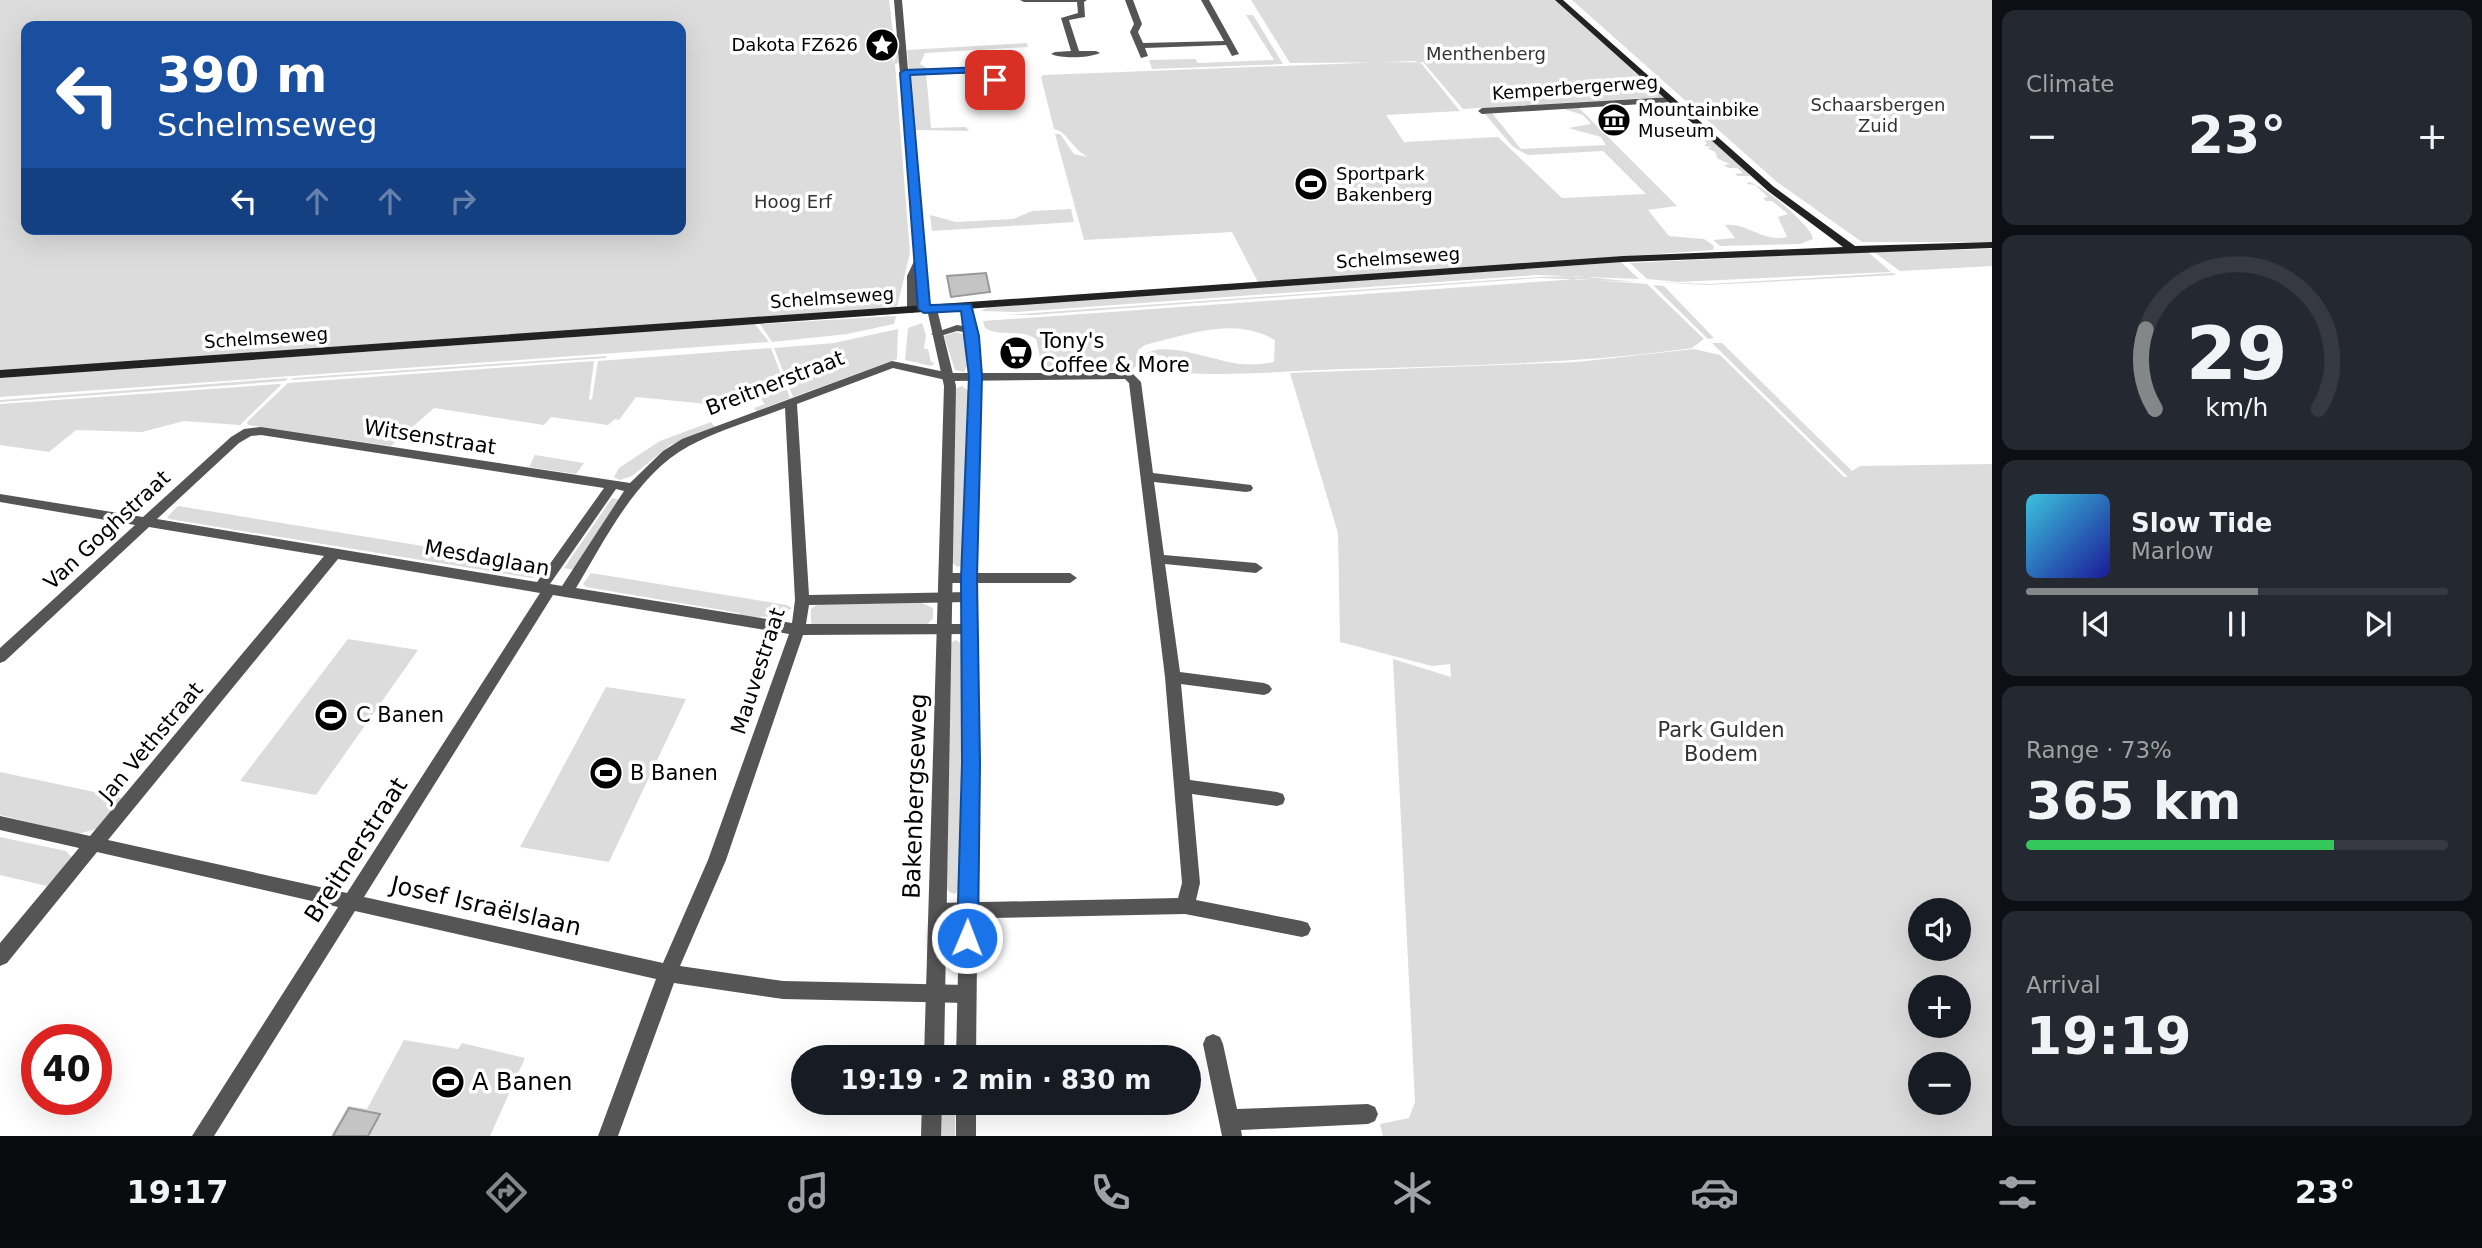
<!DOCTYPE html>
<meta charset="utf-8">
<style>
:root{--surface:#171b24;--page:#242831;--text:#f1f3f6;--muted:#9ea1a6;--line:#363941;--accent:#858687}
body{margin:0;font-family:"DejaVu Sans",sans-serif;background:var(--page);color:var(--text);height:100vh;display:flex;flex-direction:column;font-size:26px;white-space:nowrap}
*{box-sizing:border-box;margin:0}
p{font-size:23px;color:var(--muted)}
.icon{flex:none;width:38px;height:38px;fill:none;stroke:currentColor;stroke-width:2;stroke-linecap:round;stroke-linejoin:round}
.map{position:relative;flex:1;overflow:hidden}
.drawer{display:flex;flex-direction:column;gap:10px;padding:10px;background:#0d0f14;width:490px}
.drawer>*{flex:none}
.hud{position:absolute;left:21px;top:21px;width:665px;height:214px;border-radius:14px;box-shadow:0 7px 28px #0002;background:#1a4fa0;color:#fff;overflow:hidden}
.fabs{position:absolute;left:1908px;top:898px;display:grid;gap:14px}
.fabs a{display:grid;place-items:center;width:63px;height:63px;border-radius:50%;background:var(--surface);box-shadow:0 7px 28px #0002;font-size:35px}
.speed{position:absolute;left:21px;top:1024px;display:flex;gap:14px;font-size:35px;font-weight:700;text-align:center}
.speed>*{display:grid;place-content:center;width:91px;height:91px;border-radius:50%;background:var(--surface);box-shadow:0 7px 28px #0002;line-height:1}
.speed .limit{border:10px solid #d22;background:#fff;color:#111}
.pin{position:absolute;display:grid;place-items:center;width:60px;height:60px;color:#fff;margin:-30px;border-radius:14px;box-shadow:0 4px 10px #0006}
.me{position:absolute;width:77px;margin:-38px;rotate:1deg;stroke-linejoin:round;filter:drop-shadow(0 0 5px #0008)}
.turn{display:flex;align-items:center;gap:24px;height:147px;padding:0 21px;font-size:32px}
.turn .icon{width:91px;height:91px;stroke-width:2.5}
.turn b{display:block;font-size:49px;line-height:60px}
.lanes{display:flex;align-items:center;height:66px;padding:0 21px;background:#0003;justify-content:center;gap:35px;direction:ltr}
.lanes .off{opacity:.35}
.big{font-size:52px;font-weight:700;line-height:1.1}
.drawer .card{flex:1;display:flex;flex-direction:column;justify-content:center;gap:10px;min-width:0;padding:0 24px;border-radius:14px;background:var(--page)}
.drawer .dial{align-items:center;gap:0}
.dial svg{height:182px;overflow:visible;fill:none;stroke:var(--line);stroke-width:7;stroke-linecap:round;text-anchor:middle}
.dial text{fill:var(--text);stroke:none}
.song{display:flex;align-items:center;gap:21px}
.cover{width:84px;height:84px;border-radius:10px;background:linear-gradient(135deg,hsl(190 70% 55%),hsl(240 70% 35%))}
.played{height:7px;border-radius:4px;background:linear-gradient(90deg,var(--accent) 55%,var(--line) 55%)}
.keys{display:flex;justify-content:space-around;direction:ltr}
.heat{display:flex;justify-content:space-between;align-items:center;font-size:38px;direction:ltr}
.charge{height:10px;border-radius:5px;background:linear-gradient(90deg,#34c759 73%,var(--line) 0)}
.trip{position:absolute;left:791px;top:1045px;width:410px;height:70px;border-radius:35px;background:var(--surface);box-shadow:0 7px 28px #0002;font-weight:700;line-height:70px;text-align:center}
.tabs{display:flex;height:112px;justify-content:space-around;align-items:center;background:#090b0e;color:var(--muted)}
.tabs .icon{width:49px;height:49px}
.tabs .active{color:var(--accent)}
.tabs b{font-size:32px;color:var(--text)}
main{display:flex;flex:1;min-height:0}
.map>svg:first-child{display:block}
.green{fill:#dcdcdc;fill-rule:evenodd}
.building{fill:#c4c4c4;stroke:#999;stroke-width:2}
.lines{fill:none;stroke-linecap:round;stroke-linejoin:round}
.minor{fill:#555;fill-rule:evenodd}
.tertiary{fill:#555;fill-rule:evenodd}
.secondary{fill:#222;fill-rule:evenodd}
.route{fill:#1a73e8;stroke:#114b97;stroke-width:2}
.labels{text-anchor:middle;stroke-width:7;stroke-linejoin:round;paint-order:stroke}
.far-poi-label{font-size:18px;fill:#000;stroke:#fff;text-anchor:start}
.far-park-label{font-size:18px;fill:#333;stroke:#fff}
.far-street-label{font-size:18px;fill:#000;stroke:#fff}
.poi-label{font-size:21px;fill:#000;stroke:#fff;text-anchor:start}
.street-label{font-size:21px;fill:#000;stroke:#fff}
.park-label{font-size:21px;fill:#333;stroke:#fff}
.near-street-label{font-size:24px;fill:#000;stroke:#fff}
.near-poi-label{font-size:24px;fill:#000;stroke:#fff;text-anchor:start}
</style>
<main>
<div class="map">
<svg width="1992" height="1136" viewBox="0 0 1992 1136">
<rect width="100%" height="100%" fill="#fff"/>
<path class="green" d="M0,0H889L895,49L893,63L899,50V63L895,64L910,253L897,307L0,371ZM26,26H681V229H26Z
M1251,0H1556L1663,97L1463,109L1423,62L1290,63Z
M1572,0H1992V242H1862L1777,182Z
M1246,15H1253L1283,64L1152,69L1149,60L1195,59L1198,63L1274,60Z
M1027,43L1028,47L925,53L920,64L928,69L909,70L907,50Z
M1414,61L1421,63L1460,111L1386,115L1404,142L1498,137L1562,198L1646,194L1603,151L1528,155L1513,147L1485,114L1492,113L1521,149L1606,145L1601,137L1568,128L1591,124L1583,115L1564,109L1578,107L1677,206L1648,210L1669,236L1704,239L1714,246L1713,250L1258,282L1232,232L1084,240L1055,134H1060L1074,154L1088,157C1072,149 1068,132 1054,129L1041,77L1044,75Z
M926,73L931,128L966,127L969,131L915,130L909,74Z
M1699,128L1748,173L1750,176H1737L1735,174L1743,173L1737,168H1728L1724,165L1730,164L1718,159L1715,152L1707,148L1712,147L1704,146L1707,143L1702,139H1694L1686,132L1692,139L1668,140L1657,132Z
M1748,182C1761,183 1813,227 1813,239L1800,244L1720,246L1713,240L1735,238L1725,225C1748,223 1764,243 1787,237L1778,217L1788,214L1772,201H1766L1763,198L1768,197L1755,185L1747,184Z
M1071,209L1074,222L932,231L930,215L956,222L1013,219L1032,211Z
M1992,249V266L1900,271L1874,252Z
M1868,252L1891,272L1678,282L1647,279L1630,263Z
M1621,262L1639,279L1537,275L1015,312L981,311L988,307Z
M1893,273L1896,275L1707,285L1653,282L1709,284Z
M1576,276L1638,282L1539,278L1033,315H1006L1538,277Z
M1578,279L1647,284L1704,339L1692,348L1678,350C1567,364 1455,366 1344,369C1280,371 1211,379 1147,369L1149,363H1167L1165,356L1146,354C1165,340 1217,362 1240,364C1251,365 1264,364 1274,362L1275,340C1232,316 1189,335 1145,345L1138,350L1136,366L1130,371H1043L1036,339C1019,328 1002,338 985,328L983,321Z
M1653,285L1664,286L1714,338L1708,339Z
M896,316L894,324L847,334L772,342L760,324Z
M922,323L926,335L924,349H928L931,362L935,363L931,366L905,360L908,328Z
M755,324L769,342L0,397V378Z
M898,329L897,359L793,397L774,348L834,343Z
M956,332L965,335L968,364L964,372L955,370L944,336Z
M1712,343H1722L1852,471L1860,466L1992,464V1136H1383L1380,1124L1409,1118L1415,1102L1393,659L1451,677L1450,664L1432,666L1340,642L1338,533L1290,373L1577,362L1694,349L1720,355L1844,477H1848ZM1920,910H1958V948H1920ZM1920,987H1958V1026H1920ZM1920,1064H1958V1102H1920Z
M771,348L790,398L757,411L754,408L765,404L750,387L718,399L725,407L720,409L717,405L636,397L619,420L615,419L608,425L551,417L544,425L434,408L391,446L248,425L247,422L288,383L594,361L589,400L592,399L598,361Z
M606,356V358L291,380L293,378Z
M288,378L285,381L0,402V400Z
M279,384L281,385L240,425L184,421L142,432L76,430L49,452L0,445V404Z
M962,386L969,391V549L964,565L957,567L951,561L955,389Z
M711,422L715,427L670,445L632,476L620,480L614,477L619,468L660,441Z
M535,455L584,463L576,474L529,467Z
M612,498L622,500L575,570L564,568Z
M178,506L545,566L537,577L531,578L169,519L167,517Z
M591,573L787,605L792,608C777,620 759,616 742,617L739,613L586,587L583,584Z
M922,603L933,608V618L927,625L817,626L811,623V609L818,604Z
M348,639L418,650L316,795L240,781Z
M956,640L963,645V884L955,894L949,892L943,883L950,643Z
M606,687L686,699L609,862L520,847Z
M0,772L123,798L96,829L78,834L0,815Z
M0,837L66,851L72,858L47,886L0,875Z
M946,928H961L962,962L958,968L950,970L944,965Z
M404,1040L458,1049L462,1043L525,1058L490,1136H331L348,1106L367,1109Z
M938,1103H955V1136H937Z"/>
<path class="building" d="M986,273L990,292L951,297L947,276Z
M349,1108L380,1114L368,1136H333Z"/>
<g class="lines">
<path class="minor" d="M894,0H902L908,70L992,68L997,72L1004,106C997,111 977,111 970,106L966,86L991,79L988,73L908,75L929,309L928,311H920L917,295V310L912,313L907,310V276L915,259ZM992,83L995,103H978L974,87Z
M1020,0H1087L1084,2L1085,17L1069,20L1079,51H1096L1100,53C1089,58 1062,59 1051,54L1055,52L1071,51L1061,18L1078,13L1077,2H1024Z
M1125,0H1133L1142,24L1138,32L1143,43L1224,41L1201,0H1209L1239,54L1232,56L1226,45L1145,48L1148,56L1141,58L1130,32L1134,24Z
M1671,97L1674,98V102L1482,114L1478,111L1482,108Z
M957,325L975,328L977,330L971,333L957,331L937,337L931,334Z
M892,361L950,373H1132L1141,382L1153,473L1251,485L1253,488L1251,491L1246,492L1154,482L1164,555L1256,563L1263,568L1256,573L1165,564L1180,672L1264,683L1269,685L1272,689L1269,693L1264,695L1181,684L1190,780L1277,792L1283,794L1285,799L1283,804L1277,806L1192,794L1200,883L1196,900L1302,921L1308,923L1311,929L1308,935L1302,937L1185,914L938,919L932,917L929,911L932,905L938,903L1178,898L1182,883L1165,677L1129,383L1125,379L950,381L893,368L797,404L809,595L969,592L976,597L969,602L809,605L806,624H970L975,625L977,629L975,633L970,634L803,635L726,860L680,966L783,981L966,985L973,988L975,994L973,1000L966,1003L783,999L674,983L618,1136H598L656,979L355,911L214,1136H192L338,907L97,852L7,963L0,966V943L79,848L0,830V816L90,836L324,556L149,527L5,661L0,663V648L135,525L0,502V494L143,517L231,437L244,429L261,427L630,483L663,451L682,439ZM785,408L795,600L792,623L576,588C606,538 637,474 689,446C719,430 754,420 785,408ZM261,435L604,488L537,582L157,519L239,443L251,436ZM616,489L624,491L562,586L550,584ZM338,559L540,593L347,893L108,840ZM553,595L789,634L708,860L663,963L364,897Z
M946,573H1070L1077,578L1070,583H946L939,578Z
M1213,1034L1220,1037L1223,1044L1237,1109L1368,1104L1375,1107L1378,1114L1375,1121L1368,1124L1241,1130L1242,1136H1222L1203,1044L1206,1037Z"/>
<path class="tertiary" d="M966,303L971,306L979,336L982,376L976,578L979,763L976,1057H956L963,763L962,578L970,376L967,336L961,306Z
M932,306L937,309L956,386L944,1057H924L944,386L927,309Z
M922,1102H942L941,1136H921Z
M956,1102H976V1136H956Z"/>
<path class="secondary" d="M1555,0H1563L1774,187L1855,246L1992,242V248L1623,262L0,378V370L1623,256L1843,247L1768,191Z"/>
</g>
<path class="route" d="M985,67L996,70L999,82H992L989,74L981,72L910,75L930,305L971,304L979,336L982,376L977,578L980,763L978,938L975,945L967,947L960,945L957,938L962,763L961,578L969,376L961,311L924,313L918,309L900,73L905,70Z"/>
<defs>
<symbol id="sight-disc" viewBox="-11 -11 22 22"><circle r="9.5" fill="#000" stroke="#fff"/><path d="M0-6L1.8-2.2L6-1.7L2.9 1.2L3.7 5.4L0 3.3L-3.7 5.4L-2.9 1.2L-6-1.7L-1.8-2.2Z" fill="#fff"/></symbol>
<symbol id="museum-disc" viewBox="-11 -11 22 22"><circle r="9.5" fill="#000" stroke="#fff"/><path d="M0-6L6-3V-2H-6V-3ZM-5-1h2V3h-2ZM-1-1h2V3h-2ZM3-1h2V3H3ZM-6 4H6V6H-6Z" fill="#fff"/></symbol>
<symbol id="stadium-disc" viewBox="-11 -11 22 22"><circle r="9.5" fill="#000" stroke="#fff"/><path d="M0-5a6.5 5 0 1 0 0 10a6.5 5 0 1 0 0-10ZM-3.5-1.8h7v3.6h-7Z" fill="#fff"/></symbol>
<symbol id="supermarket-disc" viewBox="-11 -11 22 22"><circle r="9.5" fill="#000" stroke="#fff"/><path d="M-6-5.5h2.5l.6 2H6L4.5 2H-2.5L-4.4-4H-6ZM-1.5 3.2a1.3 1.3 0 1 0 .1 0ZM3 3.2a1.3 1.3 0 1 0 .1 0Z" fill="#fff"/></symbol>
</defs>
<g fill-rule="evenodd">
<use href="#sight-disc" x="863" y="26" width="38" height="38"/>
<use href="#museum-disc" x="1595" y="101" width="38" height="38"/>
<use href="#stadium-disc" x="1292" y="165" width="38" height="38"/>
<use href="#supermarket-disc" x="997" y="334" width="38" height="38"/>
<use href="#stadium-disc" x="312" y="696" width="38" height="38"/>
<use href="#stadium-disc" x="587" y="754" width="38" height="38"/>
<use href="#stadium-disc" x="429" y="1063" width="38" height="38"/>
</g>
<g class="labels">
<g class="far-poi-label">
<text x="858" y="51" text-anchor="end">Dakota FZ626</text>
<text x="1638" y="116">Mountainbike<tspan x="1638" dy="21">Museum</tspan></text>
<text x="1336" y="180">Sportpark<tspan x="1336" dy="21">Bakenberg</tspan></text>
</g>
<g class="far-park-label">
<text x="1486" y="60">Menthenberg</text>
<text x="1878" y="111">Schaarsbergen<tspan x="1878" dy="21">Zuid</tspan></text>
<text x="793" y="208">Hoog Erf</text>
</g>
<g class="far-street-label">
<text transform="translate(1575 88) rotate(-4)" y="6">Kemperbergerweg</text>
<text transform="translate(1398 258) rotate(-4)" y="6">Schelmseweg</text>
<text transform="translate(832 298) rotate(-4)" y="6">Schelmseweg</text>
<text transform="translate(266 338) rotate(-4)" y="6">Schelmseweg</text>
</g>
<g class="poi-label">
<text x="1040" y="348">Tony's<tspan x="1040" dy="24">Coffee &amp; More</tspan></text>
<text x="356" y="722">C Banen</text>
<text x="630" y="780">B Banen</text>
</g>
<g class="street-label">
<text transform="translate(775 383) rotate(-21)" y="7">Breitnerstraat</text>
<text transform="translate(430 437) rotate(9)" y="7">Witsenstraat</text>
<text transform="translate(107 530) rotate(-43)" y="7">Van Goghstraat</text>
<text transform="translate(487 558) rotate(10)" y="7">Mesdaglaan</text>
<text transform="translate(758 671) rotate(-72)" y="7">Mauvestraat</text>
<text transform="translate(151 742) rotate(-50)" y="7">Jan Vethstraat</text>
</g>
<g class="park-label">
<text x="1721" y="737">Park Gulden<tspan x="1721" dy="24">Bodem</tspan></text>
</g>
<g class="near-street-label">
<text transform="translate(915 796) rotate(-88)" y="8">Bakenbergseweg</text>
<text transform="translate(356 850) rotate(-57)" y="8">Breitnerstraat</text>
<text transform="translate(486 906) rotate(13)" y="8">Josef Israëlslaan</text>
</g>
<g class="near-poi-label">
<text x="472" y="1090">A Banen</text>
</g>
</g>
</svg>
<div class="fabs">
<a><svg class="icon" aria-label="sound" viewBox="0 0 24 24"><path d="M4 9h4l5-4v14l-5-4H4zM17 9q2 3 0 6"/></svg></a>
<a>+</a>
<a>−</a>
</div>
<div class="speed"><div class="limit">40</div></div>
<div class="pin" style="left:995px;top:80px;background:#d93025"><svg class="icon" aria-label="arrive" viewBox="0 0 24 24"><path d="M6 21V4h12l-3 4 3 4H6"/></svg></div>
<svg class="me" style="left:967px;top:938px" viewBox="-20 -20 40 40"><circle r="17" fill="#1a73e8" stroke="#fff" stroke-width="3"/><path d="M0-11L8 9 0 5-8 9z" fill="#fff"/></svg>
<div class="trip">19:19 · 2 min · 830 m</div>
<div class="hud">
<div class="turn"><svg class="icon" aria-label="left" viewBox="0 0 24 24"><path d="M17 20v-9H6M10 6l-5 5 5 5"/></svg><div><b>390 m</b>Schelmseweg</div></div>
<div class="lanes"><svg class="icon" aria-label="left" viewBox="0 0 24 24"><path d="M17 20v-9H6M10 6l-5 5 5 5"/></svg><svg class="icon off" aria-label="ahead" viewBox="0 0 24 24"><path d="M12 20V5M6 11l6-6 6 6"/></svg><svg class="icon off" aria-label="ahead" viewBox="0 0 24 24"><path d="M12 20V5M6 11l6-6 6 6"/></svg><svg class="icon off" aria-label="right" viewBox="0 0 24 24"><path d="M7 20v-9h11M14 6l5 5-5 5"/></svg></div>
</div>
</div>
<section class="drawer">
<div class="card"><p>Climate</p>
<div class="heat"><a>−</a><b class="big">23°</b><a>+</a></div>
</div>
<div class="card dial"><svg viewBox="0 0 100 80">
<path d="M14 69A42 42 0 1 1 86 69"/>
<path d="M14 69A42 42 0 0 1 10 34" stroke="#858687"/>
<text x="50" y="56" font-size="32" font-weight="700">29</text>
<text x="50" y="72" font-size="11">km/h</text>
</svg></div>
<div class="card">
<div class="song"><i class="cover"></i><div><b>Slow Tide</b><p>Marlow</p></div></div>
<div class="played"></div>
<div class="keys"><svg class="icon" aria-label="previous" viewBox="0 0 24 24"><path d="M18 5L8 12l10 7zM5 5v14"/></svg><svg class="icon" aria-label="pause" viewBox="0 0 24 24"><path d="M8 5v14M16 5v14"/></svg><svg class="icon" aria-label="next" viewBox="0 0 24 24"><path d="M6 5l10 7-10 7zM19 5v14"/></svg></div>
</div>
<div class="card"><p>Range · 73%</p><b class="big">365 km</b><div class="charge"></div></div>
<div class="card"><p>Arrival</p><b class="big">19:19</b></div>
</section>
</main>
<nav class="tabs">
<b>19:17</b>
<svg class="icon active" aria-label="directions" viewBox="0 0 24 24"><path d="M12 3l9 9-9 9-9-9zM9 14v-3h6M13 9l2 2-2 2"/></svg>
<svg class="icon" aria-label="music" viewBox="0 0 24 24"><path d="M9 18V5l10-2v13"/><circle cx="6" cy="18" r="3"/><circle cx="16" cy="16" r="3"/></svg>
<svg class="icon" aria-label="phone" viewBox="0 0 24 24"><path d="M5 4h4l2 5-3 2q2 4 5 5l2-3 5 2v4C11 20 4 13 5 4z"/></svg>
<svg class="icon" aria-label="climate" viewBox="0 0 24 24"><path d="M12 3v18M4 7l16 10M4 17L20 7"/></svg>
<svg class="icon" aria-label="car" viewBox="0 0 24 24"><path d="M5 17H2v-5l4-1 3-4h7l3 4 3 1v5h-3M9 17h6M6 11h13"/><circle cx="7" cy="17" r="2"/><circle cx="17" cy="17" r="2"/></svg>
<svg class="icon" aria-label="filters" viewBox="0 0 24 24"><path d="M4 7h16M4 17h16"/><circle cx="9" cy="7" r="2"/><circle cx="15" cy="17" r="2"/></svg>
<b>23°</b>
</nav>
